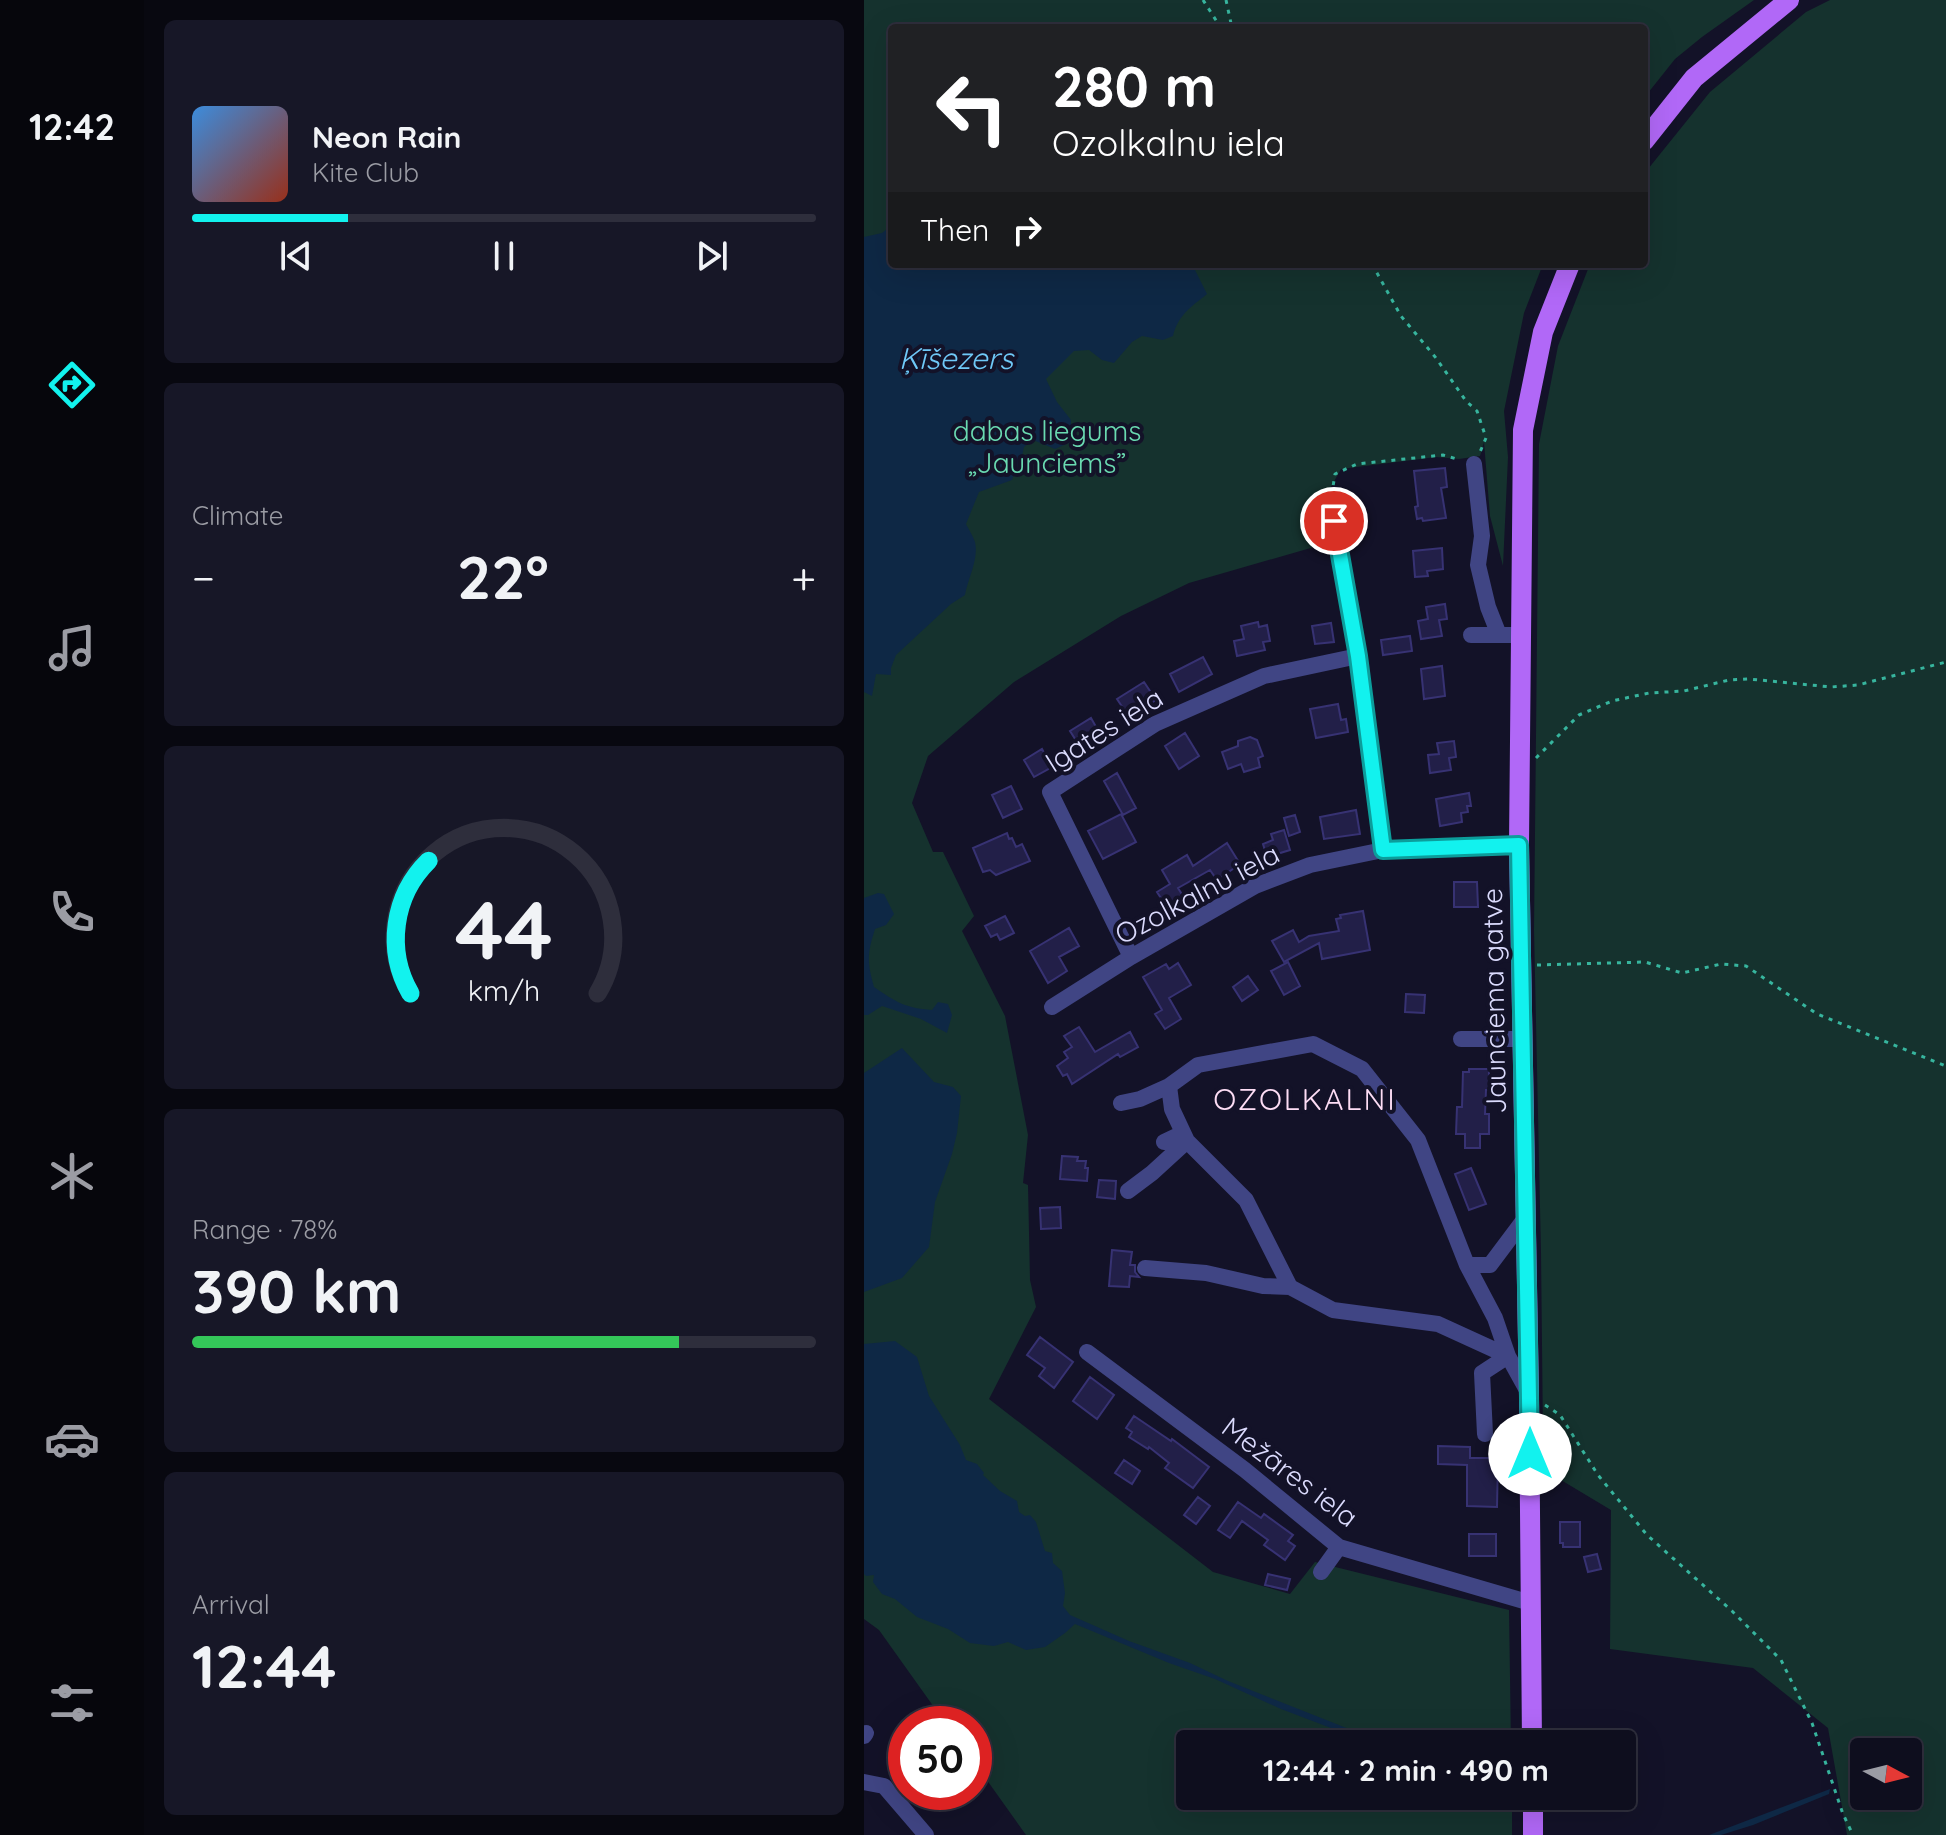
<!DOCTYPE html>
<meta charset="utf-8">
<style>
:root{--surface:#0e0e1e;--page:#171727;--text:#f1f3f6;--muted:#9b9ca4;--line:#2e2e3c;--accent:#12f2ee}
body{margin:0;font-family:Quicksand,sans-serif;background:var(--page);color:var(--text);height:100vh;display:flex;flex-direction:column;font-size:30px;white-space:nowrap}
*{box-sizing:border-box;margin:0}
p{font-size:26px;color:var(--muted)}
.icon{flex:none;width:44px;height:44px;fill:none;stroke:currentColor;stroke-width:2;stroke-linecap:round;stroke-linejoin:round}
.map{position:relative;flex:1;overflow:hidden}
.details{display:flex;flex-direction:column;gap:20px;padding:20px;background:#080810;width:720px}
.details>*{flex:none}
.top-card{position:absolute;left:24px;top:24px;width:760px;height:244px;border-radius:8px;box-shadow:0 8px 32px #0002,0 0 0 2px var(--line);background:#202124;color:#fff;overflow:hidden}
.needle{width:52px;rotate:97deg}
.fabs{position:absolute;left:986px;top:1738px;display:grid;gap:16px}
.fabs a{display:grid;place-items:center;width:72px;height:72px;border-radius:8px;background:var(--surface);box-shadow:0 8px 32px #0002,0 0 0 2px var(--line);font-size:40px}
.speed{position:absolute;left:24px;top:1706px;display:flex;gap:16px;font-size:40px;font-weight:700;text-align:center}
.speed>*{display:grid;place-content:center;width:104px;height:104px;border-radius:50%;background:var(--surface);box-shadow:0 8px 32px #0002,0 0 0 2px var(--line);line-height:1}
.speed .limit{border:12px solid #d22;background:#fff;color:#111}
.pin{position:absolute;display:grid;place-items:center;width:68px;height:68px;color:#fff;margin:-34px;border:4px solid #fff;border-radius:50%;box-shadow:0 2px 8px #0007}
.me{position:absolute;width:88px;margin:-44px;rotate:0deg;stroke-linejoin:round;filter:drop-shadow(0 0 6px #0008)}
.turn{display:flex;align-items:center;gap:28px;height:168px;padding:0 32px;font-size:36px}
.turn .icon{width:104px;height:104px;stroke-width:2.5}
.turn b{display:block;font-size:56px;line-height:68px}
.then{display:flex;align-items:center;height:76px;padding:0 32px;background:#0003;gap:16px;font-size:30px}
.big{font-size:60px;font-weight:700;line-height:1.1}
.details .tile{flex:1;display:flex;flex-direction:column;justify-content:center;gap:12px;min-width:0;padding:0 28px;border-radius:12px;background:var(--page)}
.details .dial{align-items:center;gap:0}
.dial svg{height:208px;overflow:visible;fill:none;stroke:var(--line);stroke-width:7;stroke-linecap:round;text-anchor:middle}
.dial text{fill:var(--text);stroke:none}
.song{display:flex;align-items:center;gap:24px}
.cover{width:96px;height:96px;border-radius:12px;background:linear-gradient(135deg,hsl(210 70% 55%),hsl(10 70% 35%))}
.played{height:8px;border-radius:4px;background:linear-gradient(90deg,var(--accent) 25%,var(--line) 25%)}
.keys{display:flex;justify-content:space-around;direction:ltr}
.heat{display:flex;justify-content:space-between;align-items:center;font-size:44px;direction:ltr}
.charge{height:12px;border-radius:6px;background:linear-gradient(90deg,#34c759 78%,var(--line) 0)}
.trip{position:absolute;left:312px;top:1730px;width:460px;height:80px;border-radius:8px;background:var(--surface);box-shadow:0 8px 32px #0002,0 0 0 2px var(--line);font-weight:700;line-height:80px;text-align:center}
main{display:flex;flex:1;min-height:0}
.tabs{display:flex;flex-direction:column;width:144px;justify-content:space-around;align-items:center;background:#06060c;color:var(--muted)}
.tabs .icon{width:56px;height:56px}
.tabs .on{color:var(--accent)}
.tabs b{font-size:36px;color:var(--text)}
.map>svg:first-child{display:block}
.green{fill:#15322e;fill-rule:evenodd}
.water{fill:#0e2845}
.building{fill:#221f48;stroke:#373273;stroke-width:2}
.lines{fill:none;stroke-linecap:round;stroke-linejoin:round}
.path{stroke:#37b59e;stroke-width:3;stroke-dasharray:4 6;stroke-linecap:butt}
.minor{stroke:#404584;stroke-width:16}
.major{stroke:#b168f7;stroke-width:20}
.route-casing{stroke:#0c9d9b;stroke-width:20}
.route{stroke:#12f2ee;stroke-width:14}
.labels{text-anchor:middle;stroke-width:8;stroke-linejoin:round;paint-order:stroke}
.park-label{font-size:28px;fill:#6adab1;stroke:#131228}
.street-label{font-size:28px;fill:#dbdbfd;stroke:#131228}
.water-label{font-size:30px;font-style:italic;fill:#6fc8f7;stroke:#131228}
.neighbourhood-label{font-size:30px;letter-spacing:2px;fill:#fdddf5;stroke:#131228}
</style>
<main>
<nav class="tabs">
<b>12:42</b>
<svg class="icon on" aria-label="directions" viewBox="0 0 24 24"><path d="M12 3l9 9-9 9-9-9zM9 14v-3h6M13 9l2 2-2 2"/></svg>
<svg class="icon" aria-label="music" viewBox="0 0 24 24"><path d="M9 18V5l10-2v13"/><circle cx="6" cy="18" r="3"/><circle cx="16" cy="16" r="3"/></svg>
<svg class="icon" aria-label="phone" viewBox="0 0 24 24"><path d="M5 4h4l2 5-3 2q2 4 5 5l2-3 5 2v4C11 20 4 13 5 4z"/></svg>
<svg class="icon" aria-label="climate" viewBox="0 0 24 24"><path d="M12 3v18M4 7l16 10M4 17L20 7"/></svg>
<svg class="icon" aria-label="car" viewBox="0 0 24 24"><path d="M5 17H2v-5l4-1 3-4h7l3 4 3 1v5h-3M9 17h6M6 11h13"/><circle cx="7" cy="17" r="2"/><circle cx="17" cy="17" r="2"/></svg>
<svg class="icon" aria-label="filters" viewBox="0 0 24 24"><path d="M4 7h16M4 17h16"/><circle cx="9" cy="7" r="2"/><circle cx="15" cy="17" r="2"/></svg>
</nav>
<section class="details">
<div class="tile">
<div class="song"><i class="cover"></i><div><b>Neon Rain</b><p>Kite Club</p></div></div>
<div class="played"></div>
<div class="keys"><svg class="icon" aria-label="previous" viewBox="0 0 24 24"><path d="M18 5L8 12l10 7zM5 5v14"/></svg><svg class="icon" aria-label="pause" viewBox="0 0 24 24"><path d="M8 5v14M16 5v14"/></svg><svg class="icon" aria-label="next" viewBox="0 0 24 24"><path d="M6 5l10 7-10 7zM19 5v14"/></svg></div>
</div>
<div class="tile"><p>Climate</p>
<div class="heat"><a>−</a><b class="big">22°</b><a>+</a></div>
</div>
<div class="tile dial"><svg viewBox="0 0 100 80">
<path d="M14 69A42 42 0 1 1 86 69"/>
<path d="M14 69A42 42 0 0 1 21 18" stroke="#12f2ee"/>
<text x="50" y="56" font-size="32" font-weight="700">44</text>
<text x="50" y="72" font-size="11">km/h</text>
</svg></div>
<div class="tile"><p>Range · 78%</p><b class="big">390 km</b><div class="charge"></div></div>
<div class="tile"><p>Arrival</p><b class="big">12:44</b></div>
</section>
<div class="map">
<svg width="1082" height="1835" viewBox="0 0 1082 1835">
<rect width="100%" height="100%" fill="#131228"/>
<path class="green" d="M0,0H890L838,37L811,59L780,98V28H28V264H679L660,313L640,411L644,457L639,566L626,516L620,442L616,456L595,459L572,457L477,469L463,494L464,543L325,583L257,616L150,682L64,756L48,803L69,852H79L110,916L98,931L141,1016L164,1135L159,1183L164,1185L166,1280L172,1307L125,1399L349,1572L426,1594L451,1562L645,1610L647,1744H326V1796H648V1835H162L110,1762V1724H82L15,1630L0,1619Z
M966,0H1082V1835H983L964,1728L889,1668L746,1649L747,1510L692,1477L679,1437L677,1253L670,930L675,444L694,346L726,264H780V174L846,92L942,12ZM1000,1752H1044V1796H1000Z"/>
<path class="water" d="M28,225V264H328L343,294C327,307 314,315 309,336L299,340L278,336L268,342L250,363L238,360L225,350L210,351L182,379L193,402L207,420V442L191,449L169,440L160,447C158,459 152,468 148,480L115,492L102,524C105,530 109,536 111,542C115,559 104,578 101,595L87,604L32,655L27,668V675L12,674L8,696L0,692V237L18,233Z
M14,893L20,894L30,914L22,925L11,929C3,954 3,962 10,987C32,1002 41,1008 68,1010L74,1002L84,1004L88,1015L83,1033L57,1019L18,1006L4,1015H0V898Z
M38,1048L70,1082L89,1087L97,1096L93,1133L88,1154L71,1202L65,1247L38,1278L0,1292V1073Z
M31,1341L53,1357L65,1396L96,1445L102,1460L113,1464L120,1473L119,1475L136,1491L153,1501L155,1512L161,1516L166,1515L172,1522L181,1551L188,1553L189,1563L198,1571L201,1593L199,1606L206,1615L265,1641L326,1663L364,1681L523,1744H509L417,1709L351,1679L305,1663L211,1624L201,1633L181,1647L162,1650L144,1642L130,1646L106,1643L84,1629L53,1617L31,1599L18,1594L9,1582L10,1575L2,1576L0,1574V1344Z
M966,1789L965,1794L889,1825L857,1835H845Z"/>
<path class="building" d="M581,468L583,487L577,488L582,518L559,521L558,518L553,519L551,507L554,506L550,471Z
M578,548L579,569L563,571L564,576L551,577L549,551Z
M581,604L583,619L575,620L578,636L557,639L554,621L564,619L562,607Z
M394,622L395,627L403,625L406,641L399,642L401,650L373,656L370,641L380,639L377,626Z
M467,623L470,642L451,644L448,626Z
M546,636L548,651L519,655L517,640Z
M339,657L348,674L315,692L306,674Z
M578,666L581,696L560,699L557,669Z
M280,682L292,700L265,717L253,699Z
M474,704L477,720L482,719L484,732L452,738L446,709Z
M227,718L240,741L220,753L206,731Z
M321,733L335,756L315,769L301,746Z
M386,737L393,740L399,756L394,758L396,767L380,772L377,764L364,769L358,752L374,746V741Z
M590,741L592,757L585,758L587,770L566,773L564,755L575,754L573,743Z
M178,749L188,767L170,777L160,760Z
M253,773L272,808L259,815L240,781Z
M147,786L158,809L139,818L128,795Z
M605,793L607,806H603L604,812L597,813L598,822L576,826L572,799Z
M492,810L496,834L460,839L456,817Z
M257,814L272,842L239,859L224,831Z
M431,815L436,832L425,836L420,818Z
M420,830L426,850L403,857L399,844L409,840L407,834Z
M143,833L145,839L148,838L152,847L158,844L166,861L132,875L126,870L119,872L109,848Z
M363,843L376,864L353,880L346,870L314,888L319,896L302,906L293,892L306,884L298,870L323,855L329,866Z
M590,882H613L614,907H590Z
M499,911L506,950L458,959L455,943L420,962L408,941L429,930L435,942L445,936L475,931L472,919L477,918L476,915Z
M141,916L150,933L136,940L133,934L127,937L121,926Z
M205,928L215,946L195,957L203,971L184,983L166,951Z
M424,962L436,986L420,995L407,971Z
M314,963L327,985L305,998L317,1019L301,1029L291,1014L298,1010L279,977L302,964L305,969Z
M384,976L394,990L378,1001L369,987Z
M542,994L561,995L560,1013L541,1012Z
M215,1027L231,1052L266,1032L274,1047L256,1057L254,1054L208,1084L203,1074L199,1076L193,1066L204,1058L200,1052L208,1047L200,1036Z
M605,1069H625V1090H622L621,1114H625V1134H616V1148H601V1134H592L593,1107H598L599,1072H605Z
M198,1156L214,1157L213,1161H222L221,1168H224L223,1181L196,1179Z
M607,1168L622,1204L605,1210L591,1174Z
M235,1180L252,1181L251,1199L233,1197Z
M196,1207L197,1228L177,1229L176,1208Z
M248,1250L268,1252L266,1265H271V1272L275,1277L266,1276L265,1287L245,1286Z
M176,1337L209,1362L190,1388L175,1376L181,1368L163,1355Z
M226,1377L250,1395L233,1419L209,1401Z
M270,1416L307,1441L308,1439L345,1467L329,1488L301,1468L305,1463L285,1447L284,1449L265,1437L268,1432L262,1428Z
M574,1446L606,1447V1458H634L633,1507L603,1506V1465L574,1464Z
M260,1460L276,1471L268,1484L251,1473Z
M334,1497L346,1506L332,1524L320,1515Z
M374,1502L397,1518L400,1514L429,1535L424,1541L431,1546L421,1560L400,1545L404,1540L378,1521L366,1538L354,1530Z
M696,1522H716V1547H699V1543H696Z
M605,1534H632V1556H605Z
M733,1554L737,1569L724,1572L720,1557Z
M404,1574L426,1579L423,1590L401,1585Z
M42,1758V1795L26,1766Z"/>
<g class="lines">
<path class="path" d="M339,0L357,28
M362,0L368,28
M508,264L537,316L572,358L602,401L613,411L622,438L616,452
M469,505L468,493L471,474L493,464L579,455L596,460
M672,758L715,715L748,701L785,693L820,691L865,680L885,679L967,687L994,685L1082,662
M673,965L781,962L818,973L857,964L882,966L953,1014L1082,1066
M681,1405L696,1415L734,1475L783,1535L868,1611L917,1660L948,1723L979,1814L989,1835"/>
<path class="minor" d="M610,464L618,536L614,565L624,607L635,635H657
M470,521L494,656L519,850
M607,635H635
M267,957L186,792L291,724L400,676L494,656
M188,1007L267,957L391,886L446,865L519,850L655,845
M597,1039H659
M257,1103L276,1099L305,1086
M300,1142L319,1133
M264,1191L288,1173L323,1141
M662,1217L626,1265H603L554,1140L498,1069L449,1044L334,1065L305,1086L308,1109L323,1141L382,1200L426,1287L469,1310L574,1324L644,1356L665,1394
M603,1265L631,1318L644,1356L618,1373L621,1434
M281,1268L342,1273L399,1286L426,1287
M223,1352L381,1470L475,1547L667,1603
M457,1572L475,1547
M0,1736L2,1733
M0,1782L20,1786L62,1835"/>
<path class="major" d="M780,141L830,78L925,0
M668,1744L665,1395L655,845L659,430L679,332L706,264
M669,1796V1835"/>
</g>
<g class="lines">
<defs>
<path id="route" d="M470,521L494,656L519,850L655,845L666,1454"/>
</defs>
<use href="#route" class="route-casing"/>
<use href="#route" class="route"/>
</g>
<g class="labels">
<g class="park-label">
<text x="183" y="441">dabas liegums<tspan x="183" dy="32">„Jaunciems”</tspan></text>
</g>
<g class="street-label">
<text transform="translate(240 730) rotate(-32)" y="10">Igates iela</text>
<text transform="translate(333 894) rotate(-28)" y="10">Ozolkalnu iela</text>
<text transform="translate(630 1001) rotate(-91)" y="10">Jaunciema gatve</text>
<text transform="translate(426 1472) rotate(37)" y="10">Mežāres iela</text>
</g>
<g class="water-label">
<text x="92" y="369">Ķīšezers</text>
</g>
<g class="neighbourhood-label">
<text x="441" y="1110">OZOLKALNI</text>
</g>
</g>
</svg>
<div class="fabs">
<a><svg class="needle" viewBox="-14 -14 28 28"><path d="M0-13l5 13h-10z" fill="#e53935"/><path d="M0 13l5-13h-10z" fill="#9b9ca4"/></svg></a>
</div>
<div class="speed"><div class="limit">50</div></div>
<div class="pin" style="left:470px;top:521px;background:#d93025"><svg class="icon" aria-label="arrive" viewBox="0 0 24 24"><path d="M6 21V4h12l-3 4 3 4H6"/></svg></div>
<svg class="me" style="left:666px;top:1454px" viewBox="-20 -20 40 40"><circle r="19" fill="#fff"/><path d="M0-13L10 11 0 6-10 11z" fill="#12f2ee"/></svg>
<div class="trip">12:44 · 2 min · 490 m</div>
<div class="top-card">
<div class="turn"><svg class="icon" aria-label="left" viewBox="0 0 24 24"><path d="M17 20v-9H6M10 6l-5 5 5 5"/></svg><div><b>280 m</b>Ozolkalnu iela</div></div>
<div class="then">Then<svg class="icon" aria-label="right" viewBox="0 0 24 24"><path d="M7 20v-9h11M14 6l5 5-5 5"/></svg></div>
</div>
</div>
</main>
